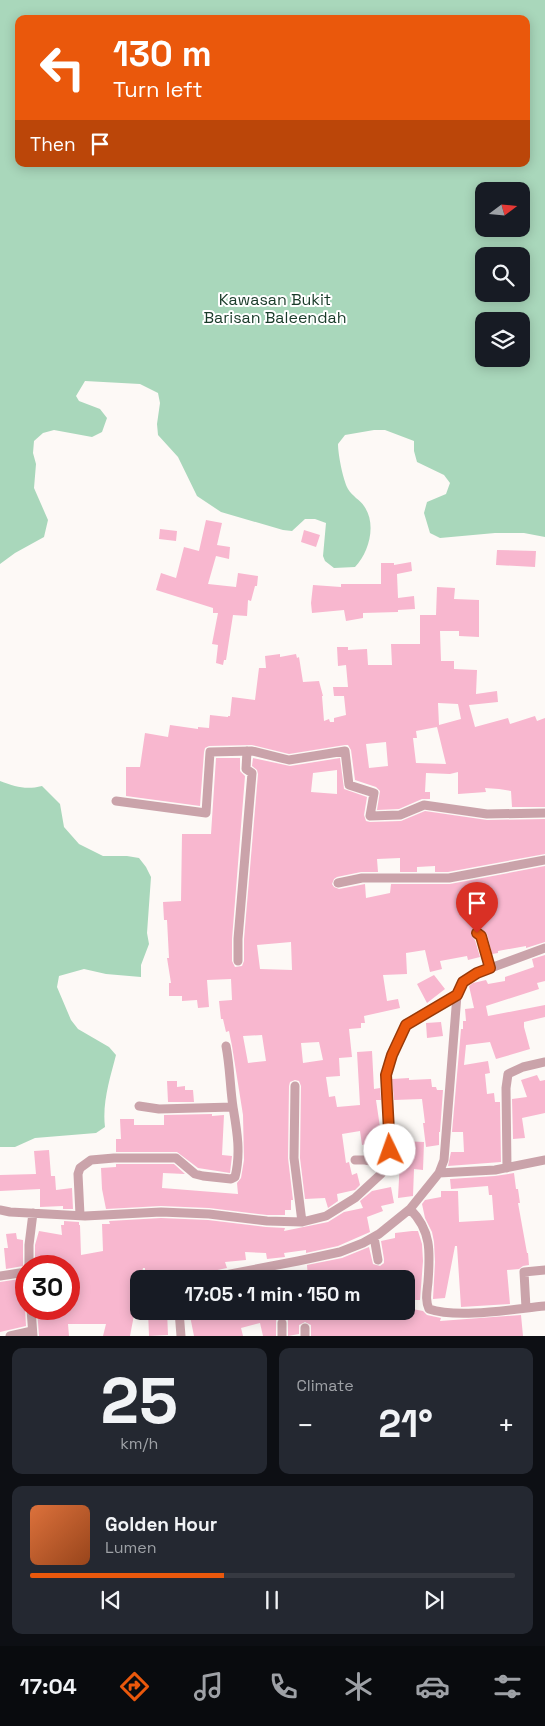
<!DOCTYPE html>
<meta charset="utf-8">
<style>
:root{--surface:#171b24;--page:#242831;--text:#f1f3f6;--muted:#9ea1a6;--line:#363941;--accent:#ea580c}
body{margin:0;font-family:"Space Grotesk",sans-serif;background:var(--page);color:var(--text);height:100vh;display:flex;flex-direction:column;font-size:19px;white-space:nowrap}
*{box-sizing:border-box;margin:0}
p{font-size:16px;color:var(--muted)}
.icon{flex:none;width:28px;height:28px;fill:none;stroke:currentColor;stroke-width:2;stroke-linecap:round;stroke-linejoin:round}
.map{position:relative;height:1336px;overflow:hidden}
.drawer{display:flex;flex-direction:column;gap:12px;padding:12px;background:#0d0f14;flex:1}
.drawer>*{flex:none}
.top-card{position:absolute;left:15px;top:15px;width:515px;height:152px;border-radius:10px;box-shadow:0 2px 12px #0003;background:#ea580c;color:#fff;overflow:hidden}
.needle{width:32px;rotate:74deg}
.buttons{position:absolute;left:475px;top:182px;display:grid;gap:10px}
.buttons a{display:grid;place-items:center;width:55px;height:55px;border-radius:10px;background:var(--surface);box-shadow:0 2px 12px #0003;font-size:25px}
.speed{position:absolute;left:15px;top:1255px;display:flex;gap:10px;font-size:25px;font-weight:700;text-align:center}
.speed>*{display:grid;place-content:center;width:65px;height:65px;border-radius:50%;background:var(--surface);box-shadow:0 2px 12px #0003;line-height:1}
.speed .limit{border:8px solid #d22;background:#fff;color:#111}
.pin{position:absolute;display:grid;place-items:center;width:42px;height:42px;color:#fff;margin:-51px -21px;border-radius:50% 50% 50% 0;rotate:-45deg;box-shadow:0 0 5px #0007}
.pin .icon{rotate:45deg}
.me{position:absolute;width:55px;margin:-28px;rotate:357deg;stroke-linejoin:round;filter:drop-shadow(0 0 4px #0008)}
.turn{display:flex;align-items:center;gap:18px;height:105px;padding:0 15px;font-size:22px}
.turn .icon{width:65px;height:65px;stroke-width:2.5}
.turn b{display:block;font-size:35px;line-height:42px}
.then{display:flex;align-items:center;height:48px;padding:0 15px;background:#0003;gap:10px;font-size:19px}
.big{font-size:38px;font-weight:600;line-height:1.1}
.drawer .widget{flex:1;display:flex;flex-direction:column;justify-content:center;gap:8px;min-width:0;padding:0 18px;border-radius:10px;background:var(--page)}
.drawer .dial{align-items:center;gap:0}
.dial b{font-size:65px;line-height:1}
.song{display:flex;align-items:center;gap:15px}
.cover{width:60px;height:60px;border-radius:8px;background:linear-gradient(135deg,hsl(20 70% 55%),hsl(20 70% 35%))}
.played{height:5px;border-radius:2px;background:linear-gradient(90deg,var(--accent) 40%,var(--line) 40%)}
.keys{display:flex;justify-content:space-around;direction:ltr}
.heat{display:flex;justify-content:space-between;align-items:center;font-size:28px;direction:ltr}
.drawer .tiles{flex:1;display:grid;gap:12px;grid-template-columns:1fr 1fr}
.widget:last-child{grid-column:span 2}
.trip{position:absolute;left:130px;top:1270px;width:285px;height:50px;border-radius:10px;background:var(--surface);box-shadow:0 2px 12px #0003;font-weight:600;line-height:50px;text-align:center}
.tabs{display:flex;height:80px;justify-content:space-around;align-items:center;background:#090b0e;color:var(--muted)}
.tabs .icon{width:35px;height:35px}
.tabs .current{color:var(--accent)}
.tabs b{font-size:22px;color:var(--text)}
.map>svg:first-child{display:block}
.green{fill:#a9d7bb;fill-rule:evenodd}
.building{fill:#f8b7cf;fill-rule:evenodd}
.lines{fill:none;stroke-linecap:round;stroke-linejoin:round}
.minor{stroke:#caa3aa;stroke-width:9}
.route-casing{stroke:#983908;stroke-width:12}
.route{stroke:#ea580c;stroke-width:9}
.labels{text-anchor:middle;stroke-width:4;stroke-linejoin:round;paint-order:stroke}
.park-label{font-size:16px;fill:#193b29;stroke:#fff}
</style>
<div class="map">
<svg width="545" height="1336" viewBox="0 0 545 1336">
<rect width="100%" height="100%" fill="#fdf9f6"/>
<path class="green" d="M0,0H545V537L524,533H495L440,538L430,533L424,513L427,502L446,494L450,483L444,475L417,462L414,451V441L385,430H374L345,435L338,444C338,454 343,480 348,489C352,496 360,500 364,506C377,524 369,553 355,567L334,568L325,561L323,556L326,523L315,519H305L292,531L283,530L221,512L197,496L178,457L158,435L157,424L160,403L158,393L140,384L85,381L76,396L79,401L100,409L107,418L102,432L92,437L54,430L43,433L34,441L33,453L36,464L34,488L48,520L44,537L15,553L0,564ZM19,19H526V164H19ZM484,191H521V229H484ZM484,256H521V294H484ZM484,321H521V359H484Z
M0,781C16,787 26,790 42,786L60,804L64,827L79,844L103,856H127L139,858L146,867L151,877L147,933L149,944L141,965V977L106,974L84,969L59,976L57,987L71,1020L78,1029L109,1047L116,1055C110,1078 102,1103 105,1127L96,1133L35,1138L15,1147H0Z"/>
<path class="building" d="M206,520L222,523L217,545L230,547L229,559L216,556L208,584L236,587L238,573L258,576L257,586H255L251,601L248,600L247,616L233,615L226,660H224L223,665L216,663L218,645L212,644L218,613H213V608L156,590L161,573L176,578L184,547L199,551Z
M160,529L177,531L176,541L159,539Z
M304,530L320,535L316,547L301,542Z
M497,550L536,551L535,567L496,565Z
M411,562L412,571L397,574L398,598L414,596L415,609L398,610V612L363,613V618L346,621L344,610L312,613L311,603L313,585L341,587V584H381V563H394V565Z
M437,587L455,588L454,599L479,600V637L459,636V631H440L441,661H454V669L477,670L476,694L497,691L498,702L469,705L475,727L508,718L510,724L535,716L537,721L545,718V807H512L511,791L499,789L485,788L486,792L458,794V772L450,774L426,773L425,792H430V799H422L399,809L377,810L380,791L376,787L355,780L351,750L348,745H345L289,754L252,745L209,746L205,748L204,752L200,806L126,796V767H140L145,733L168,737L170,725L198,729V727L209,728L210,715L228,717V716H230L232,697L255,700L259,668H266L265,656L280,654V657L296,654L297,658L299,657L303,682L319,681L323,696H322L324,721L329,719L330,722H334V718L346,715L344,696H334L333,687H348L346,665L338,666L337,647H348V650L367,649L368,665H392L391,644H420V615H436ZM438,703L458,704L461,719L439,725ZM437,727L446,764L416,763L413,738H417L416,731ZM386,742L388,766L369,768L366,744Z
M216,758H240V771L245,776L232,939V961L235,967L242,966L244,961V939L258,774L257,770L252,766L253,758L290,766L340,758L344,789L367,797L364,815L366,821L370,822L401,821L425,811L487,820L545,819V854L448,872H435V866L417,867V872H400V858L377,859L378,872H361L337,877L334,879L332,884L334,887L339,889L365,884L366,898L390,893L391,884H450L545,866V942L526,948V946L498,951V953L492,954L487,934L481,928L475,927L472,930L471,935L475,940L480,957L468,960L467,956L440,961L442,969L430,972L425,950L406,953L407,974L383,975L387,1001L398,999L400,1008L364,1016L365,1023H361V1028L349,1029L352,1057L339,1058L340,1076L326,1077L329,1097L335,1096L337,1107L360,1105L357,1052L372,1051L374,1089L380,1088L381,1100H376L382,1141L362,1145L360,1131L342,1134L346,1163L349,1162L352,1175L357,1173L360,1185L355,1190L337,1194L338,1201L328,1208L325,1198L305,1199L300,1158L301,1086L299,1081L295,1080L290,1082L289,1086L288,1158L293,1200H291V1210H285V1215H267L209,1208L161,1206L106,1209L102,1189L101,1168L116,1167V1164H174L185,1174L163,1173L162,1188L238,1194L237,1183L241,1178L244,1160L243,1115L232,1046L229,1031L226,1032L223,1019H221L219,1001L232,1000L231,979L207,980L209,1007L198,1008L197,1000L182,1001V996H169V983H171L167,958H169L167,920H164L163,902L181,901L182,834H211ZM337,770V794L311,792L313,773ZM291,942L292,970L260,969L257,945ZM262,1035L266,1061L248,1063L243,1036ZM319,1042L323,1060L303,1063L301,1043Z
M545,955V981L537,983L539,989L486,1006L488,1016L545,1005V1017L524,1022V1027L530,1049L496,1059L490,1042L466,1045L464,1065L488,1061L490,1073L485,1074L487,1094L494,1093L495,1102H500L501,1162L448,1166L451,1152H464L463,1132H452L461,1029H463V1021H466L465,1009L474,1008L469,986L473,983L486,980L488,984L505,981V977L534,967L532,959Z
M434,975L445,989L427,1003L417,984Z
M441,1022L443,1036L427,1038L426,1023Z
M537,1075L540,1081L545,1080V1113L522,1118L525,1138L513,1139L512,1099L527,1097L521,1080Z
M409,1078V1080L431,1079L432,1087H436L437,1090H443L440,1132H439V1145L426,1147L423,1123H425L422,1099L394,1100L392,1079Z
M167,1081H177V1087L185,1086V1090H193L194,1102H168Z
M212,1114V1116L224,1115L222,1155L232,1156L230,1173L198,1168L177,1152H116V1139H121L120,1119H134V1125H164V1115Z
M401,1141L424,1142L423,1170L414,1169L413,1196L398,1198Z
M49,1150L51,1176H55L56,1190L72,1188L73,1209H63V1206L40,1207V1189L0,1191V1175L36,1174L34,1151Z
M514,1173L516,1189H518L520,1203H518L527,1253H528L529,1265L523,1266L519,1269L507,1270L510,1304L461,1307L457,1246H455L445,1298L433,1299L435,1262L434,1242L432,1232L425,1218L422,1204L425,1200L441,1197V1191H458L459,1222L494,1220L492,1195H489L488,1186L451,1189L450,1179L495,1176Z
M391,1187L394,1203L381,1206L383,1211L367,1217L370,1232L338,1246L306,1253V1250L284,1253L285,1257L267,1259L266,1253L245,1252L246,1260L225,1262L227,1268L203,1273L198,1278L192,1279H145V1268H143L141,1279H139V1289L130,1336H103L106,1324H68L69,1336H39L37,1309H69V1266H35V1245L39,1231L62,1235L61,1225H64V1221L79,1222V1225H80L81,1255L103,1251L102,1224H110L109,1221L161,1218L208,1220L266,1227L285,1228L284,1231L328,1222L344,1212L363,1208L360,1201L372,1191Z
M412,1231H418L422,1244L423,1261L420,1300H407L406,1279H308L307,1265L342,1258L369,1247L373,1264L380,1266L384,1263V1259L381,1241L395,1238V1233Z
M16,1233L17,1239L23,1240V1266L6,1269L4,1248H8L6,1234Z
M26,1278V1305L25,1309L26,1326L0,1332V1282Z
M407,1308L423,1311L427,1315L441,1318L440,1321L521,1315L523,1336H311V1325L305,1322L299,1325V1334L288,1336V1320L282,1317L276,1320V1336H263L260,1323L241,1328L243,1336H194L189,1311H252L253,1314L266,1311H318V1313L331,1311H406Z
M148,1311H167L168,1335L149,1336Z"/>
<g class="lines">
<path class="minor" d="M116,801L206,813L210,752L252,751L289,760L345,751L349,785L374,793L370,816L400,815L424,805L487,814L545,813
M338,883L362,878H449L545,860
M477,933L481,936L489,968
M238,961V939L252,773L246,769L247,751
M295,1086L294,1158L302,1222
M139,1106L159,1109L233,1107
M355,1160H365L387,1164
M507,1168L506,1088L508,1074L523,1067L545,1062
M439,1173L495,1170L545,1160
M410,1209C432,1231 430,1253 428,1282C427,1292 425,1300 429,1309C458,1319 514,1309 545,1306
M0,1210L10,1212L85,1216L161,1212L209,1214L267,1221L302,1222L326,1216L355,1198L381,1174L387,1164L390,1150L386,1075L392,1055L406,1025L457,995
M80,1215L78,1174L80,1168L91,1160L114,1158H176L195,1174L203,1176L231,1179L235,1177C241,1153 237,1131 233,1107C230,1087 230,1066 226,1046
M374,1237L378,1260
M29,1266V1245L33,1213
M0,1276L26,1272
M204,1279L298,1261L340,1252L363,1243L379,1234L410,1209L439,1173L444,1160L457,995L463,982L477,973L545,948
M526,1308L524,1272L545,1270
M31,1309L33,1336
M179,1311L181,1336
M282,1323V1336
M305,1328V1336
M10,1336L32,1331"/>
</g>
<g class="lines">
<defs>
<path id="route" d="M390,1150L386,1075L392,1055L406,1025L457,995L463,982L477,973L490,968L481,936L477,933"/>
</defs>
<use href="#route" class="route-casing"/>
<use href="#route" class="route"/>
</g>
<g class="labels">
<g class="park-label">
<text x="275" y="305">Kawasan Bukit<tspan x="275" dy="18">Barisan Baleendah</tspan></text>
</g>
</g>
</svg>
<div class="buttons">
<a><svg class="needle" viewBox="-14 -14 28 28"><path d="M0-13l5 13h-10z" fill="#e53935"/><path d="M0 13l5-13h-10z" fill="#9ea1a6"/></svg></a>
<a><svg class="icon" aria-label="search" viewBox="0 0 24 24"><circle cx="10" cy="10" r="6"/><path d="M15 15l6 6"/></svg></a>
<a><svg class="icon" aria-label="layers" viewBox="0 0 24 24"><path d="M12 4l9 5-9 5-9-5zM3 14l9 5 9-5"/></svg></a>
</div>
<div class="speed"><div class="limit">30</div></div>
<div class="pin" style="left:477px;top:933px;background:#d93025"><svg class="icon" aria-label="arrive" viewBox="0 0 24 24"><path d="M6 21V4h12l-3 4 3 4H6"/></svg></div>
<svg class="me" style="left:390px;top:1150px" viewBox="-20 -20 40 40"><circle r="19" fill="#fff"/><path d="M0-13L10 11 0 6-10 11z" fill="#ea580c"/></svg>
<div class="trip">17:05 · 1 min · 150 m</div>
<div class="top-card">
<div class="turn"><svg class="icon" aria-label="left" viewBox="0 0 24 24"><path d="M17 20v-9H6M10 6l-5 5 5 5"/></svg><div><b>130 m</b>Turn left</div></div>
<div class="then">Then<svg class="icon" aria-label="arrive" viewBox="0 0 24 24"><path d="M6 21V4h12l-3 4 3 4H6"/></svg></div>
</div>
</div>
<section class="drawer">
<div class="tiles">
<div class="widget dial"><b>25</b><p>km/h</p></div>
<div class="widget"><p>Climate</p>
<div class="heat"><a>−</a><b class="big">21°</b><a>+</a></div>
</div>
<div class="widget">
<div class="song"><i class="cover"></i><div><b>Golden Hour</b><p>Lumen</p></div></div>
<div class="played"></div>
<div class="keys"><svg class="icon" aria-label="previous" viewBox="0 0 24 24"><path d="M18 5L8 12l10 7zM5 5v14"/></svg><svg class="icon" aria-label="pause" viewBox="0 0 24 24"><path d="M8 5v14M16 5v14"/></svg><svg class="icon" aria-label="next" viewBox="0 0 24 24"><path d="M6 5l10 7-10 7zM19 5v14"/></svg></div>
</div>
</div>
</section>
<nav class="tabs">
<b>17:04</b>
<svg class="icon current" aria-label="directions" viewBox="0 0 24 24"><path d="M12 3l9 9-9 9-9-9zM9 14v-3h6M13 9l2 2-2 2"/></svg>
<svg class="icon" aria-label="music" viewBox="0 0 24 24"><path d="M9 18V5l10-2v13"/><circle cx="6" cy="18" r="3"/><circle cx="16" cy="16" r="3"/></svg>
<svg class="icon" aria-label="phone" viewBox="0 0 24 24"><path d="M5 4h4l2 5-3 2q2 4 5 5l2-3 5 2v4C11 20 4 13 5 4z"/></svg>
<svg class="icon" aria-label="climate" viewBox="0 0 24 24"><path d="M12 3v18M4 7l16 10M4 17L20 7"/></svg>
<svg class="icon" aria-label="car" viewBox="0 0 24 24"><path d="M5 17H2v-5l4-1 3-4h7l3 4 3 1v5h-3M9 17h6M6 11h13"/><circle cx="7" cy="17" r="2"/><circle cx="17" cy="17" r="2"/></svg>
<svg class="icon" aria-label="filters" viewBox="0 0 24 24"><path d="M4 7h16M4 17h16"/><circle cx="9" cy="7" r="2"/><circle cx="15" cy="17" r="2"/></svg>
</nav>
